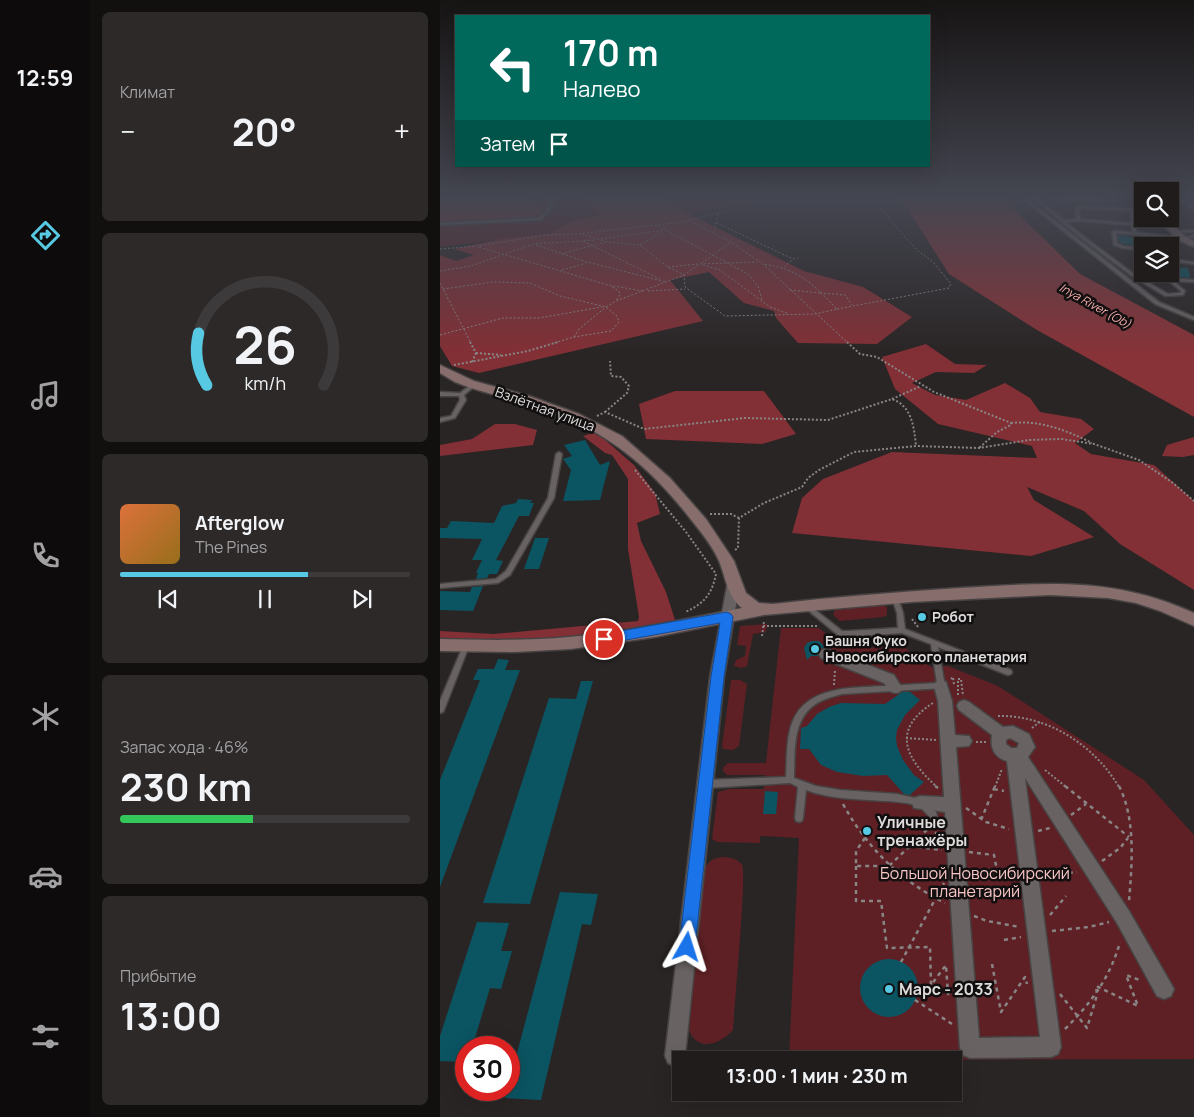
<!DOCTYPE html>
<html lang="ru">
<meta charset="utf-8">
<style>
:root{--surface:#201c1c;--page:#2d2929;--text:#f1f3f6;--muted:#a2a1a3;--line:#3d3a3b;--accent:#57c9e3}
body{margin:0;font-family:Manrope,sans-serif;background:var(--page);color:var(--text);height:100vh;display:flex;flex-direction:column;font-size:19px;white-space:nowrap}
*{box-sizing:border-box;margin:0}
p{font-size:16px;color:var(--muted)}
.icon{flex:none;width:28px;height:28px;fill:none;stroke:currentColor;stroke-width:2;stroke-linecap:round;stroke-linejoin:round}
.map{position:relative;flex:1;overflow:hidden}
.drawer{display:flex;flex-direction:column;gap:12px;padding:12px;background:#120f0f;width:350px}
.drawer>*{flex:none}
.hud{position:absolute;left:15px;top:15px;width:475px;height:152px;border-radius:0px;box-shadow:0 5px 20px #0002,0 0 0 1px var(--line);background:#00695c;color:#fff;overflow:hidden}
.buttons{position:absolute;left:694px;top:182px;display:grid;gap:10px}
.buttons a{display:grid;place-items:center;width:45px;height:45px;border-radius:0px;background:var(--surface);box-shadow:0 5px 20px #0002,0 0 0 1px var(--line);font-size:25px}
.speed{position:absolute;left:15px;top:1036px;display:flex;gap:10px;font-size:25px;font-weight:700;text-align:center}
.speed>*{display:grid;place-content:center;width:65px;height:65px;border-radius:50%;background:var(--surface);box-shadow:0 5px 20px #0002,0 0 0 1px var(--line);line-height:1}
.speed .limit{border:8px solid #d22;background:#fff;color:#111}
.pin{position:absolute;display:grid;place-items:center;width:42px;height:42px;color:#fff;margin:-21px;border:2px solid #fff;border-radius:50%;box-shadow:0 1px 5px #0007}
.me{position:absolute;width:55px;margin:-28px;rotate:6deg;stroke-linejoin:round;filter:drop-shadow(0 0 4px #0008)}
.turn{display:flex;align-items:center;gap:18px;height:105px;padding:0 25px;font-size:22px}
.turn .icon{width:65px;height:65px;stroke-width:2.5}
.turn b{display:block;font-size:35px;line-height:42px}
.then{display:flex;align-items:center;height:48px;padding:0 25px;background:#0003;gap:10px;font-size:19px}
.big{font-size:38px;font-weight:700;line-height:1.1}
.drawer .widget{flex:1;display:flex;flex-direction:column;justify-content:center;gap:8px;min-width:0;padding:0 18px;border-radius:8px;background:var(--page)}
.drawer .dial{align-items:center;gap:0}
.dial svg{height:130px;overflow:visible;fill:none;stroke:var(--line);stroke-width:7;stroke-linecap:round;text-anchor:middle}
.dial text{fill:var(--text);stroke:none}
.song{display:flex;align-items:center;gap:15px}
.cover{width:60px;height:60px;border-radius:8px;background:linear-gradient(135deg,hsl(20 70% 55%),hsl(40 70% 35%))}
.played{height:5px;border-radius:2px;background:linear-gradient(90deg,var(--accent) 65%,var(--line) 65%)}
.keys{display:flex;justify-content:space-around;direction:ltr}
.heat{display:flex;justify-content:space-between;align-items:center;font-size:28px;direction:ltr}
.charge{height:8px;border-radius:4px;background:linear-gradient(90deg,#34c759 46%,var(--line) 0)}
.trip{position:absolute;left:232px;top:1051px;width:290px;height:50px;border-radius:0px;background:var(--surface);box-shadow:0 5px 20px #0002,0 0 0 1px var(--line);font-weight:700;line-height:50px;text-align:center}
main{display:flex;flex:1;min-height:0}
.dock{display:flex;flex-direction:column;width:90px;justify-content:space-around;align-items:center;background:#0d0b0b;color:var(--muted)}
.dock .icon{width:35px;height:35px}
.dock .on{color:var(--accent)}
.dock b{font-size:22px;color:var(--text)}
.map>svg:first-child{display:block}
.green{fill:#5f2025}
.forest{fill:#822f35}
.water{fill:#873338}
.building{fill:#0b5462}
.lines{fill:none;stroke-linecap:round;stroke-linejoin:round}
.lane-casing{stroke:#474343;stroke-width:3}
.street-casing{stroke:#474343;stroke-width:3}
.secondary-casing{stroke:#474343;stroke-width:3}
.path-far2{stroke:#898585;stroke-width:1;stroke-dasharray:2 2;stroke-linecap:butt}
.path-far1{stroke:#898585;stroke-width:2;stroke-dasharray:2 2;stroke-linecap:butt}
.path{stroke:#898585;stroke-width:2.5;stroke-dasharray:4 4;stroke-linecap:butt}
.lane{fill:#686362;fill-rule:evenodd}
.street{fill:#686362;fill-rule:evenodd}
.secondary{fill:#876d6c;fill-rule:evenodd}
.route{fill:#1a73e8;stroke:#114b97}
.poi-dot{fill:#57c9e3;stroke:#110f0f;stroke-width:2}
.labels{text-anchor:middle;stroke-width:5;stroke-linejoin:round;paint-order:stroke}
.far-water-label{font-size:12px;font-style:italic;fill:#f5acac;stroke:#110f0f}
.street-label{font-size:14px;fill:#dfdbdb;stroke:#110f0f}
.poi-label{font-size:14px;font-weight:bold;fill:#dfdbdb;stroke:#110f0f;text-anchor:start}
.near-poi-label{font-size:16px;font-weight:bold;fill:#dfdbdb;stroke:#110f0f;text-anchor:start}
.near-park-label{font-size:16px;fill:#f8c6c5;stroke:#110f0f}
</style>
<main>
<nav class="dock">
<b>12:59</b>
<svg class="icon on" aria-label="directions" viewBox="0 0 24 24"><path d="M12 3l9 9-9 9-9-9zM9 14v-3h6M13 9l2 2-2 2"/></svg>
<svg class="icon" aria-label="music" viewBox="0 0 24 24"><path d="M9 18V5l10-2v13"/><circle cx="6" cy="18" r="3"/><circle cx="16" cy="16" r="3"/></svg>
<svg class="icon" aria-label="phone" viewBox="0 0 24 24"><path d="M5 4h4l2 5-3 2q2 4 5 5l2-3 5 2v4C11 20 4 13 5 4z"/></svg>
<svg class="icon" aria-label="climate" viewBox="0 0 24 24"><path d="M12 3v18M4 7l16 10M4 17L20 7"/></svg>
<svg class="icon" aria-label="car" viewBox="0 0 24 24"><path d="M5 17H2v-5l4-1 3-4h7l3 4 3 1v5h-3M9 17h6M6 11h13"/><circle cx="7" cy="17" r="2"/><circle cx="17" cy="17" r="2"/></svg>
<svg class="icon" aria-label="filters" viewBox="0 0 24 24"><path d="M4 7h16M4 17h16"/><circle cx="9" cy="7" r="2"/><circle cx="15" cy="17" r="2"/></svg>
</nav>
<section class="drawer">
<div class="widget"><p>Климат</p>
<div class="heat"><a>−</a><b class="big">20°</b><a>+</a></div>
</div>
<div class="widget dial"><svg viewBox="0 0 100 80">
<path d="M14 69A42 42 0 1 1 86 69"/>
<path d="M14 69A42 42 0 0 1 9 37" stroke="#57c9e3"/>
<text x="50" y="56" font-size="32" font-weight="700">26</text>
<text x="50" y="72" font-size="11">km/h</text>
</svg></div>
<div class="widget">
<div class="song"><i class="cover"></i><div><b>Afterglow</b><p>The Pines</p></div></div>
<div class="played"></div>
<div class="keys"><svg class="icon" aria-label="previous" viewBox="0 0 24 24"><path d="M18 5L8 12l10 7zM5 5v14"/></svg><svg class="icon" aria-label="pause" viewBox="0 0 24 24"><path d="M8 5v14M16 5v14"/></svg><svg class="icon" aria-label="next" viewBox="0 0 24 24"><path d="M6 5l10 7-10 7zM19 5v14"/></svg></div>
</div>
<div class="widget"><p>Запас хода · 46%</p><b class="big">230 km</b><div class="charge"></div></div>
<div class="widget"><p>Прибытие</p><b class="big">13:00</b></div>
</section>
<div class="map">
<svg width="754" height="1117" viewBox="0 0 754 1117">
<rect width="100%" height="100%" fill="#2a2525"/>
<path class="green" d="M0,197H349L291,205L237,217L0,247Z
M441,605L447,607V615L443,617L400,621L393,615L395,610Z
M327,624L326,632L313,634L307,666L301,668L294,666L296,660L305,656L306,646L297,645L300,626Z
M341,628H379L404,648L464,647L491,667L508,666L558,686L704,780L754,835V1059L349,1060L359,838L320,836V843L277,842L272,839L278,792L289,789H324L325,775H287L283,771V768L288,763H326Z
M291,680H300L307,684L299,746L293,750L283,749L282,746Z
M284,857C291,858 297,858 302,865C307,873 294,1009 293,1030C280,1044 258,1053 249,1030L262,873C268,862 271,858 284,857Z"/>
<path class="forest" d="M0,197H90L88,199L105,206L103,211L93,218L16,220L0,223Z
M131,197H222L249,214L364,271L423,287L472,317L437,344L358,343L336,318L334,311L304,303L269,272L230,280L263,321L39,373L12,366L0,346V255L16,261L34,255L14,249L61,239L113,233L114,231L133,221L160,215L148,199H132Z
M486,344L515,364L547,365L534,373L496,372L472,383L495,395L526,400L565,383L590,398L600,412L641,419L654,429L635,443L651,454L714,465L754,501V590L680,544L644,511L587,487L594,500L654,537L591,556L352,533L362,498L383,479L452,452L597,458L592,446L498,424L455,389L442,357Z
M235,391H324L356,434L322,444L206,439L199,404Z
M55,424H75L97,430L93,445L0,456V445L32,439Z
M156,432L194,465L215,493L220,514L197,523L201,541L226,592L236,623L150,637L94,642L0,641V631L53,634L198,621L199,617L188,549V479L172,455L165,453L143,436Z
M754,437V455L743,457L722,456L727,445Z"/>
<path class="water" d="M460,197H561L640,274L754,335V417L597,330L509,274Z"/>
<path class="building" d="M678,235L702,239V246L684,244L679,242Z
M730,267L748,268L750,278L732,276Z
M145,440L160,465L170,461L160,500L123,501L131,470L123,459L132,456L124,445Z
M78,499L92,500L90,503H94L89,516H79L56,560L63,561L57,574H49L47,578L36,579L38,573H36L42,560H32L42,539L0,538V528H7L11,521L54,523L62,506L76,503Z
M95,538H109L99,569H84Z
M43,586L33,611L0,610V591L30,592L32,587Z
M372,641H379L385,647L379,649L378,656H371L367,660L364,648L367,643Z
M58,659L69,660L65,670H80L0,887V780L40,680H33L38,669H54Z
M141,681H153L90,904L43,903L109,698L136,699Z
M462,692H470L480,700L465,715L457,730L456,738L457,746L463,760L474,775L484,782L470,795L464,794L447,775L423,776L397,772L381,765L369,749H360L361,728L367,726L377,714L389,707L401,703L445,704Z
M325,791L338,792L336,814H323Z
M120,892L158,894L151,925L142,924L101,1100L65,1098L67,1090H69V1083Z
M37,922L69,923L61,951H72L61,989L50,988L32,1048H26V1062L0,1061V1036Z
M420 988a29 29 0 1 1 58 0a29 29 0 1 1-58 0Z"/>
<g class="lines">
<defs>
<path id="lane" d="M110,197H113L115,201L109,212L101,220L0,225V223L99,218L106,211L111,201Z
M584,197H586L587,199L719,302L754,317V320L715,304L584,200Z
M592,197H596L624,220L636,219L635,208L640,206L702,209V211H694L696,224V232L730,236L736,233L733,232L735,231L754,230V232L738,233L739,234L738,235L732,238L737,260L754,262V264L730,261V259H733L728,238L676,233L677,243L683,246L702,248V250L682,248L674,245L672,232L675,231L692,232L691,225L638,221L626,222L643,236L694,274L728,294L740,293L741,291L728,280L716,275L715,274H720L730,278L754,280V282L733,281L745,291L743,295L725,296L692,276L641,238ZM640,208L691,211V223L640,219L639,209Z
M613,197H623L663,200L665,201L663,202L615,198Z
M738,197H742L754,207V210Z
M754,235V237L743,240L741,239Z
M32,384H34L36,385L24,395L26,400L15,418L0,422V418L11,416L20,400L19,396H0V392L20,393Z
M119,452L122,454L114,498L70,575L58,583L0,588V584L56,579L66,571L108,498L116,454Z
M453,596H457L458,598L463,613L465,629L571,670L572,672L571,674L568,675L565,674L498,647L505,686L504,688L402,694C392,697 382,699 373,706C352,722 355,754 354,778L376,786L400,790L457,794L480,799L483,800L496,812L497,815L496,818L493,819C487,816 484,809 478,806C471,803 451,801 443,801C417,799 390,799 366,790L363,818L362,821L359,822L356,821L355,818L358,787L350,783L266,788L263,786L262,784L263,782L266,780L346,777C347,759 346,740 352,723C366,686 410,688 443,686C461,685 479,684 497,683L491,644L462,633L408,637L398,635L364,607L365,605H369L402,631H408L458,628L457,613L452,598Z
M26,643L28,644L29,646L4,710L3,712L0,713V701L23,646L24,644Z"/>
<path id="street" d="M293,581L298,583L299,586L284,677L245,1056L243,1060H241V1063L235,1066L228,1063L225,1056L270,677L287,586L288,583Z
M386,649L454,675L462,688L460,692C451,695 449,690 444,683L381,658L379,654L381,650Z
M501,680L506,682L512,701L515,735L529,736L532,741L529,746L516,747L539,1038L600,1037L567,761C554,757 550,748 552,735L519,710L517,706L519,702L524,700L529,702L563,727L573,726L589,734L595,747L588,757L689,911L734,989L731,996L724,999L717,996L677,923L585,778L621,1047L618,1054L611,1057L530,1058L523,1055L520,1048L505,812L474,808L472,803L474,798L480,796L504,797L498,701L494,686L496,682ZM570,738L579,743L577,748H571L566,744V740Z"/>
<path id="secondary" d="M695,197H702V202H699Z
M716,219H725L746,237L754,241V247L740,241Z
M0,365L34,381L89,396L139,414L182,436L230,478L266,519L294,561L306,593L319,603L333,604C395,597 457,592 519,588C605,583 673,576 754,613V626L720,611L696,603L668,598L610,595L472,602L324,615L215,637L131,649L75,652L0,651V639C43,640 86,641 129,637C188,632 245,619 302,608C287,596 286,578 279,561C272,545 260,531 249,517C204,460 161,427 91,405C66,397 39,392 15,382L0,373Z"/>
</defs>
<use href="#lane" class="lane-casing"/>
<use href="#street" class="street-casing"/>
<use href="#secondary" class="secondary-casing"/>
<path class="path-far2" d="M278,213L287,212L291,203L301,197
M707,219L711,223
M248,220L278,213L274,233
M277,223L353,259
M216,225L308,274L318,286L322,300
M142,234L167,242L200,245L228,267L244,275L245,287L285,316L375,314L397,309C373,284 359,269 323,264
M161,239L224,230
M143,241L222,280
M96,245L147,262L226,282
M200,245L223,231
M39,247L168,285L203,291
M0,249L37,246L106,235L140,234L250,221L291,242L323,264L408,343
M121,254L165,242
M262,263L291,242
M263,265L280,270L330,307L349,314
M228,267L258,264
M344,267L353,259L358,258
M122,270L146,263
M0,271L31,266L93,244L156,240
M0,283L31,343
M172,287L178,290L180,294L176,301
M3,289L53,282L90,283L120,296L166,307L177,316L179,322L171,331L134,337L114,343
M350,290L380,293
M208,291L245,289
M380,293L405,295L412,305
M166,307L176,301L244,275L260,264L317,262
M397,309L509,288L511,284L493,262L477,250L463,235L432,197
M0,335L63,318H99L162,307
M134,337L139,329L166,307"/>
<path class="path-far1" d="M30,342L36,353
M407,342L420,354L437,357L494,392L571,423V425L557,432L539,448
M36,353L61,355
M32,362L36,353
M14,365L88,351L118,342
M452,399L481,386
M165,412L187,393L189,386L181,377L171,376L170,361
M157,416L165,412L204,429L305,418L388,420L452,399C472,406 474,427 476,446
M571,423C600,420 626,430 652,443
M195,470L246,532L276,574C272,594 264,604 245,612
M270,514H291L299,518
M295,550L298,548L299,518L324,503L362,487L368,478L379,470L414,452L476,446L539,448L589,440L621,439L654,444L699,460L733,483L754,501
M472,619L478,627
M323,626H378
M322,636L324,621
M511,679L513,677L514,685
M394,685L395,670
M518,695V679H521L523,696
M493,703C451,730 465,758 497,787
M558,716C608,715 654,745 679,787
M592,728L601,721
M466,738L496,740
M536,742H547
M605,770L626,787
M555,787L562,769"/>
<path class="path" d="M495,786L498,788
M625,786L689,837
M679,786C696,819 692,865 689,901
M554,789L564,791
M403,804C427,848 461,881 505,903
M526,808L546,822L569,829
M631,815L646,804
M541,820L555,786
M489,827L501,837
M598,831L610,828
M425,838L416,851V866H446L450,865L493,824
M470,846L502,850
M529,852L554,855L557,871L575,876
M662,861L680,848L688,838
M416,866V901H441L447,948L490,947L491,985L506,965L508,994L510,992
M605,876L637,872
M610,915L626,896
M534,916L547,921L580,927
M612,931L649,927L669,922
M564,940L581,937
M461,962L504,883
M552,964L561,1012L585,977L587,984
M620,994L647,1028L657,995L656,986L698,1006L686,975L702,981
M475,1000L512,1024
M625,1029C651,1003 670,978 680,942"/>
<use href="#lane" class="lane"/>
<use href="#street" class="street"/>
<use href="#secondary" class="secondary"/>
</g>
<linearGradient id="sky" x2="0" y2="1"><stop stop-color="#171414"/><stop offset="0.56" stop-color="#444651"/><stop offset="1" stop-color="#444651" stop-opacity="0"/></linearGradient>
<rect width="754" height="353" fill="url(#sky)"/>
<path class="route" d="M287,612L291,614L293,617L284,677L255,947L253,953L247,955L241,953L239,947L271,677L280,623L164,644L159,643L157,639L159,636L164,634Z"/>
<g class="poi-dot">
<circle cx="482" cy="617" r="5"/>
<circle cx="375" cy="649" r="5"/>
<circle cx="427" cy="831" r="5"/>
<circle cx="449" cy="989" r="5"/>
</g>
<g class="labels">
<g class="far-water-label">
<text transform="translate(655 306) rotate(29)" y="4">Inya River (Ob)</text>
</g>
<g class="street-label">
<text transform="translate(105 409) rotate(20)" y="5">Взлётная улица</text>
</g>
<g class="poi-label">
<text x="492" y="622">Робот</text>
<text x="385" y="646">Башня Фуко<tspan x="385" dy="16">Новосибирского планетария</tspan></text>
</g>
<g class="near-poi-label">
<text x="437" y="828">Уличные<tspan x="437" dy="18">тренажёры</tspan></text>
<text x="459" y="995">Марс - 2033</text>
</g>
<g class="near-park-label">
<text x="535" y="879">Большой Новосибирский<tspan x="535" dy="18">планетарий</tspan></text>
</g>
</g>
</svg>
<div class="buttons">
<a><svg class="icon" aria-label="search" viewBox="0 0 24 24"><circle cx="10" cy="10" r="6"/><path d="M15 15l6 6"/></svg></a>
<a><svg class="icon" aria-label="layers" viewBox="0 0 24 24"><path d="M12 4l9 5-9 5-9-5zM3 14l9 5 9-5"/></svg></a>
</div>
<div class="speed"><div class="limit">30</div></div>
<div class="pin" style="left:164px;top:639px;background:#d93025"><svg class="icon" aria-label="arrive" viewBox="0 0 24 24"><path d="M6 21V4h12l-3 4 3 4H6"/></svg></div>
<svg class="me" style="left:247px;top:947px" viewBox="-20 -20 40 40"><path d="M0-17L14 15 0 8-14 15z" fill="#1a73e8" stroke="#fff" stroke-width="4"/></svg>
<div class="trip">13:00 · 1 мин · 230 m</div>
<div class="hud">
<div class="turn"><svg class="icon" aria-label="left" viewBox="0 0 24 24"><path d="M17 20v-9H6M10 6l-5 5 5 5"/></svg><div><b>170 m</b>Налево</div></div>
<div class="then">Затем<svg class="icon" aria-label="arrive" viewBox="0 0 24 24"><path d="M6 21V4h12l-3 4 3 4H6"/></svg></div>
</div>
</div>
</main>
